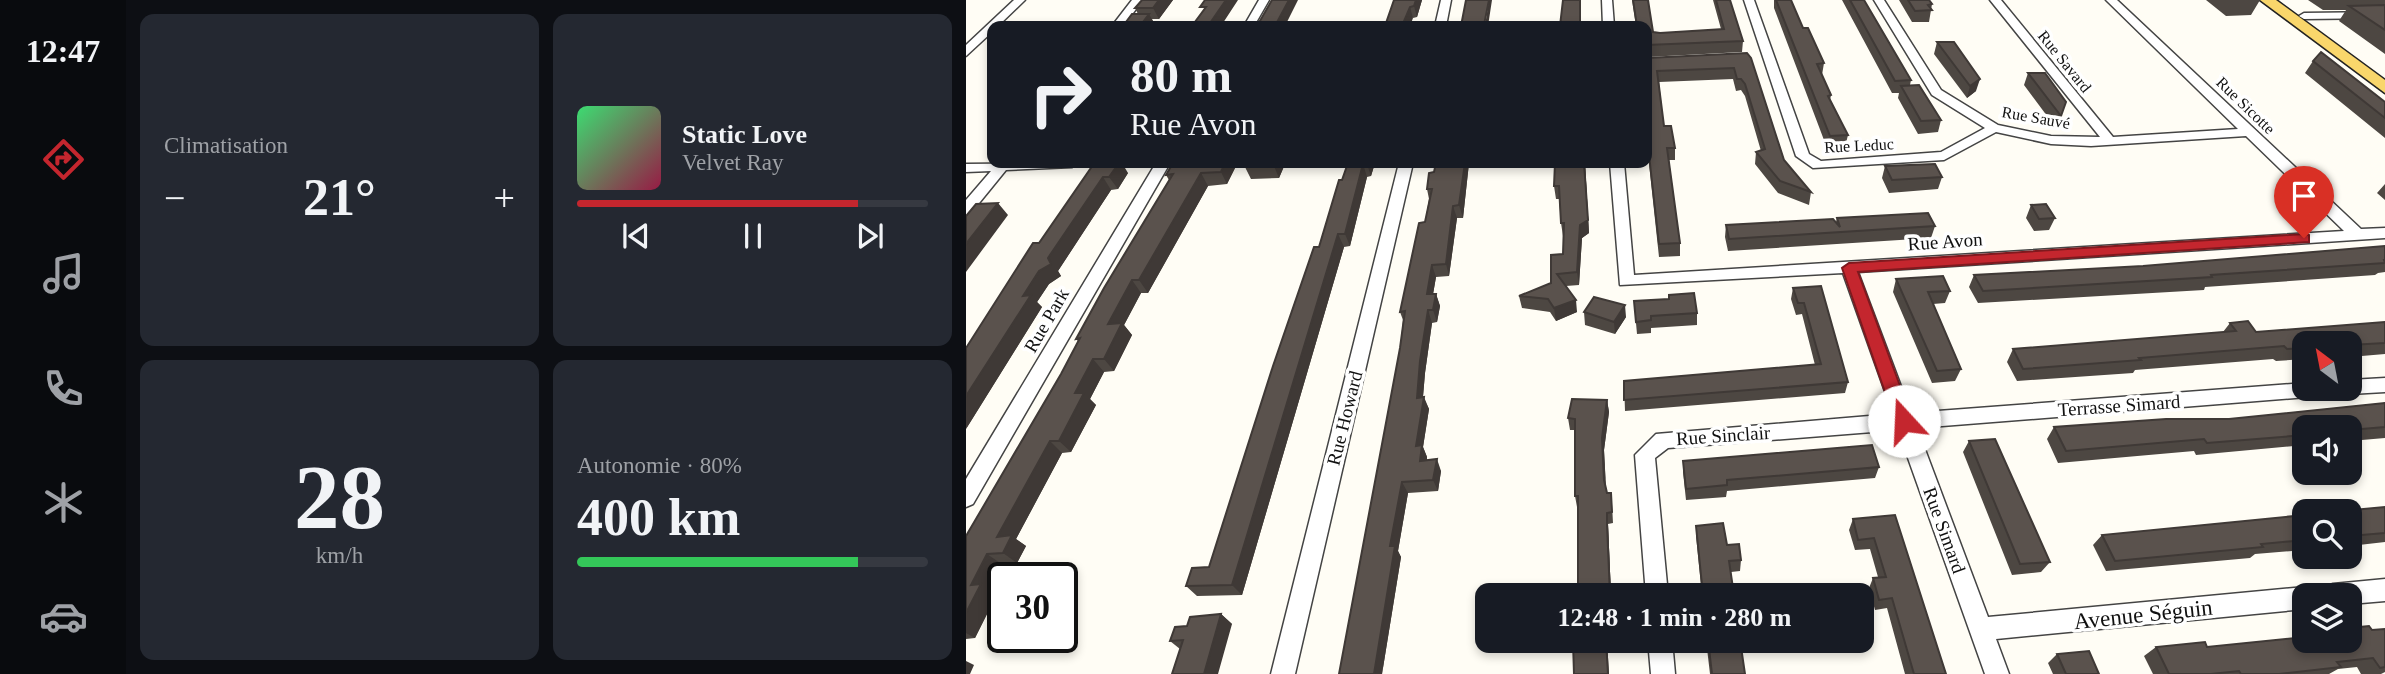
<!DOCTYPE html>
<html lang="fr">
<meta charset="utf-8">
<style>
:root{--surface:#171b24;--page:#242831;--text:#f1f3f6;--muted:#9ea1a6;--line:#363941;--accent:#c4262e}
body{margin:0;font-family:Georgia,serif;background:var(--page);color:var(--text);height:100vh;display:flex;flex-direction:column;font-size:26px;white-space:nowrap}
*{box-sizing:border-box;margin:0}
p{font-size:23px;color:var(--muted)}
.icon{flex:none;width:38px;height:38px;fill:none;stroke:currentColor;stroke-width:2;stroke-linecap:round;stroke-linejoin:round}
.map{position:relative;flex:1;overflow:hidden}
.side{display:flex;flex-direction:column;gap:14px;padding:14px;background:#0d0f14;width:840px}
.side>*{flex:none}
.guide{position:absolute;left:21px;top:21px;width:665px;height:147px;border-radius:14px;box-shadow:0 4px 10px #0003;background:#171b24;color:var(--text);overflow:hidden}
.needle{width:46px;rotate:328deg}
.tools{position:absolute;left:1326px;top:331px;display:grid;gap:14px}
.tools a{display:grid;place-items:center;width:70px;height:70px;border-radius:14px;background:var(--surface);box-shadow:0 4px 10px #0003;font-size:35px}
.speed{position:absolute;left:21px;top:562px;display:flex;gap:14px;font-size:35px;font-weight:700;text-align:center}
.speed>*{display:grid;place-content:center;width:91px;height:91px;border-radius:50%;background:var(--surface);box-shadow:0 4px 10px #0003;line-height:1}
.speed .limit{border:4px solid #111;border-radius:10px;background:#fff;color:#111}
.pin{position:absolute;display:grid;place-items:center;width:60px;height:60px;color:#fff;margin:-72px -30px;border-radius:50% 50% 50% 0;rotate:-45deg;box-shadow:0 0 7px #0007}
.pin .icon{rotate:45deg}
.me{position:absolute;width:77px;margin:-38px;rotate:340deg;stroke-linejoin:round;filter:drop-shadow(0 0 5px #0008)}
.turn{display:flex;align-items:center;gap:24px;height:147px;padding:0 28px;font-size:32px}
.turn .icon{width:91px;height:91px;stroke-width:2.5}
.turn b{display:block;font-size:49px;line-height:60px}
.big{font-size:52px;font-weight:800;line-height:1.1}
.side .widget{flex:1;display:flex;flex-direction:column;justify-content:center;gap:10px;min-width:0;padding:0 24px;border-radius:14px;background:var(--page)}
.side .dial{align-items:center;gap:0}
.dial b{font-size:91px;line-height:1}
.song{display:flex;align-items:center;gap:21px}
.cover{width:84px;height:84px;border-radius:10px;background:linear-gradient(135deg,hsl(140 70% 55%),hsl(340 70% 35%))}
.played{height:7px;border-radius:4px;background:linear-gradient(90deg,var(--accent) 80%,var(--line) 80%)}
.keys{display:flex;justify-content:space-around;direction:ltr}
.heat{display:flex;justify-content:space-between;align-items:center;font-size:38px;direction:ltr}
.charge{height:10px;border-radius:5px;background:linear-gradient(90deg,#34c759 80%,var(--line) 0)}
.side .tiles{flex:1;display:grid;gap:14px;grid-template-columns:repeat(2,1fr)}
.trip{position:absolute;left:509px;top:583px;width:399px;height:70px;border-radius:14px;background:var(--surface);box-shadow:0 4px 10px #0003;font-weight:800;line-height:70px;text-align:center}
main{display:flex;flex:1;min-height:0}
.dock{display:flex;flex-direction:column;width:126px;justify-content:space-around;align-items:center;background:#090b0e;color:var(--muted)}
.dock .icon{width:49px;height:49px}
.dock .on{color:var(--accent)}
.dock b{font-size:32px;color:var(--text)}
.map>svg:first-child{display:block}
.lines{fill:none;stroke-linecap:round;stroke-linejoin:round}
.minor-casing{stroke:#444;stroke-width:3}
.major-casing{stroke:#222;stroke-width:3}
.minor{fill:#fff;fill-rule:evenodd}
.major{fill:#f9d66b;fill-rule:evenodd}
.wall{fill:#4d4742}
.shaded-wall{fill:#3f3936}
.building{fill:#5a524d;stroke:#3f3936;stroke-width:2}
.route{fill:#c4262e;stroke:#7f191e;stroke-width:2}
.labels{text-anchor:middle;stroke-width:7;stroke-linejoin:round;paint-order:stroke}
.far-street-label{font-size:16px;fill:#111;stroke:#fff}
.street-label{font-size:19px;fill:#111;stroke:#fff}
.near-street-label{font-size:23px;fill:#111;stroke:#fff}
</style>
<main>
<nav class="dock">
<b>12:47</b>
<svg class="icon on" aria-label="directions" viewBox="0 0 24 24"><path d="M12 3l9 9-9 9-9-9zM9 14v-3h6M13 9l2 2-2 2"/></svg>
<svg class="icon" aria-label="music" viewBox="0 0 24 24"><path d="M9 18V5l10-2v13"/><circle cx="6" cy="18" r="3"/><circle cx="16" cy="16" r="3"/></svg>
<svg class="icon" aria-label="phone" viewBox="0 0 24 24"><path d="M5 4h4l2 5-3 2q2 4 5 5l2-3 5 2v4C11 20 4 13 5 4z"/></svg>
<svg class="icon" aria-label="climate" viewBox="0 0 24 24"><path d="M12 3v18M4 7l16 10M4 17L20 7"/></svg>
<svg class="icon" aria-label="car" viewBox="0 0 24 24"><path d="M5 17H2v-5l4-1 3-4h7l3 4 3 1v5h-3M9 17h6M6 11h13"/><circle cx="7" cy="17" r="2"/><circle cx="17" cy="17" r="2"/></svg>
</nav>
<section class="side">
<div class="tiles">
<div class="widget"><p>Climatisation</p>
<div class="heat"><a>−</a><b class="big">21°</b><a>+</a></div>
</div>
<div class="widget">
<div class="song"><i class="cover"></i><div><b>Static Love</b><p>Velvet Ray</p></div></div>
<div class="played"></div>
<div class="keys"><svg class="icon" aria-label="previous" viewBox="0 0 24 24"><path d="M18 5L8 12l10 7zM5 5v14"/></svg><svg class="icon" aria-label="pause" viewBox="0 0 24 24"><path d="M8 5v14M16 5v14"/></svg><svg class="icon" aria-label="next" viewBox="0 0 24 24"><path d="M6 5l10 7-10 7zM19 5v14"/></svg></div>
</div>
<div class="widget dial"><b>28</b><p>km/h</p></div>
<div class="widget"><p>Autonomie · 80%</p><b class="big">400 km</b><div class="charge"></div></div>
</div>
</section>
<div class="map">
<svg width="1419" height="674" viewBox="0 0 1419 674">
<rect width="100%" height="100%" fill="#fffdf5"/>
<g class="lines">
<defs>
<path id="minor" d="M48,0H59L32,26H26V32L0,56V45Z
M166,0H177L157,26H146Z
M293,0H303L288,26H278Z
M475,0H485L480,26H469Z
M636,0H646L648,26H637Z
M778,0H788L843,154L855,161L975,152L1019,128L966,95L908,0H918L975,90L1032,125L1085,136L1134,137L1024,0H1035L1147,137L1272,129L1140,0H1151L1395,229L1419,228V238L892,272L945,413L1339,383V388H1384V380L1419,378V392L1384,394L1376,389L1367,395L951,428L1022,617L1339,587L1347,590L1349,595H1339V609L1030,639L1043,674H1019L932,430L702,448L689,458L702,595H680L669,455L690,434L927,414L877,273L654,285L644,163H658L668,275L1378,231L1280,136L1125,146L1085,144L1030,132L978,160L847,168L830,156Z
M1419,12V18L1338,19L1333,16L1338,13Z
M113,163L106,167L40,170L5,213L0,215V200L25,171L0,172V164Z
M190,163H204L7,504L0,507V479Z
M433,163H447L329,674H305Z
M1419,579V601L1384,604V595H1356L1359,587L1367,584Z
M682,640H706L709,674H685Z"/>
<path id="major" d="M1294,0H1310L1419,80V93Z"/>
</defs>
<use href="#minor" class="minor-casing"/>
<use href="#major" class="major-casing"/>
<use href="#minor" class="minor"/>
<use href="#major" class="major"/>
</g>
<path class="wall" d="M176,0H207L193,19H186L189,25L188,26H157L172,14L169,8Z
M428,0H456L451,17L447,18Z
M666,0H682L687,32L694,33L755,29L747,0H764L777,41L776,52L681,57V26H670Z
M808,0H825L837,28L858,63L856,75L865,95L864,100L882,135L879,147L861,148L808,8Z
M876,0H898L945,80L944,85L975,120L972,132L952,134L932,98L933,93H926Z
M933,0H963L966,4L963,22H946Z
M1240,0H1294L1285,15L1260,16Z
M1342,0H1419V54L1373,21L1380,10H1357Z
M971,42L1010,91L1001,98L968,54Z
M781,53L818,160L845,192L843,205L812,193L789,164L790,152L795,151L779,96L775,90L770,91L767,79L693,82L698,126L709,148V160H703L714,243V256L693,257L681,145V58Z
M1347,61L1419,102V138L1339,73Z
M1062,73L1095,116L1090,128L1058,85Z
M382,163H409L405,176L401,177L384,246L378,247L276,595L231,596L220,586L243,567Z
M503,163L497,218H491L483,276L470,277L467,294H470L474,306L471,322L466,323L459,373L457,397L463,409L457,447L461,457V460L475,471L472,491L442,493L432,551L435,557L416,674L434,348L437,320L434,312L459,222L463,199L461,189L468,172Z
M619,163L623,233L616,238L613,285L600,286L611,312L590,321L584,312L556,308L553,296L585,283L597,254L598,236H597L595,223L593,199H590L588,186Z
M319,164L313,178L285,179L279,167Z
M127,165L162,173L152,189L145,190L92,271L95,276L83,284L71,302L76,307L0,429L73,243Z
M919,166L976,177L972,189L923,193L916,178Z
M269,168L261,184L242,186L182,293H175L158,325L166,335L148,371L138,372L124,399L130,405L105,452L96,453L50,539L60,546L51,563L37,565L24,589L31,594L9,638L0,639V536L95,374L112,341L110,339L203,180L200,175Z
M1419,184V200L1411,193Z
M1065,205L1089,218L1083,230L1068,231L1060,218Z
M871,218L969,226L965,238L762,251L759,237L760,225L870,222Z
M1419,246V272L1412,273L1409,275L1239,287L1238,290L1012,303L1003,287L1008,275L1177,266Z
M930,279L984,291L979,303L967,304L995,369L989,381L966,383L927,292Z
M855,286L882,382L879,393L659,411L658,381L849,365L836,314L830,315L825,299L827,288Z
M668,301L731,313V325L685,328V333L671,334Z
M618,312L660,317L649,334L619,325Z
M1419,322V354L1384,357V343H1339V359L1310,361L1307,359L1169,370L1167,373L1051,381L1041,362L1047,349L1257,332L1264,323L1290,332Z
M641,400L643,412L638,450L640,487L641,493H645L646,504L647,523L642,524L645,595H612V507H611L609,496V430H604L602,418Z
M1419,402V438L1384,441V427H1339V445L1230,455L1228,451L1092,463L1081,439L1088,427L1263,419L1417,403Z
M1003,441L1084,562L1075,572L1046,575L997,452Z
M717,461L913,467L909,478L761,491L760,497L720,500L717,472Z
M1419,507V542L1384,546V511Z
M929,515L980,674H939L921,608L909,610L903,588L907,578L912,577L904,549L889,550L883,530L887,519Z
M1339,515V550L1289,554L1284,558L1140,571L1127,545L1136,535Z
M730,526L761,545L775,560L774,571L765,572L768,595H736L730,536Z
M255,614L266,624L214,649L204,641L221,626Z
M1419,629V672L1415,674H1395L1391,667L1372,669L1363,674H1187L1178,656L1190,647H1241Z
M740,640H774L779,674H744Z
M1091,654L1133,674H1087L1082,663Z"/>
<path class="shaded-wall" d="M193,0H207L193,19L187,8Z
M260,0H272L255,26H242Z
M323,0H332L319,26H309Z
M450,0H456L451,17L448,6Z
M523,0H526L522,26H519Z
M444,7L447,18L444,26H436Z
M183,14L189,25L188,26H174Z
M1014,79L1010,91L1001,98L1004,86Z
M153,163H156L162,173L152,189L143,177Z
M259,163H266L269,168L261,184L255,172Z
M309,163H318L319,164L313,178L308,166Z
M401,163H409L405,176L401,164Z
M499,163H503L497,218L493,205Z
M619,163L623,233L616,238L613,285L611,272Z
M397,164L401,177L384,246L379,234Z
M235,173L242,186L182,293L173,280Z
M137,177L145,190L92,271L95,276L83,284L71,302L76,307L0,429V396L57,296Z
M32,203L42,215L0,272V244Z
M487,206L491,218L483,276L480,264Z
M372,234L378,247L276,595L266,585Z
M466,265L470,277L465,306L461,294Z
M166,280L175,293L158,325L166,335L148,371L138,359L142,324Z
M470,294L474,306L471,322L467,310Z
M610,300L611,312L590,321L588,308Z
M659,305L660,317L649,334L648,322Z
M462,310L466,323L459,373L456,408L458,397L463,409L457,447L461,457L459,472L454,461L450,446L451,398L454,361Z
M127,359L138,372L124,399L130,405L105,452L93,441L109,393Z
M641,400L643,412L638,450L640,491L636,438Z
M84,441L96,453L50,539L60,546L51,563L37,553L31,537Z
M471,459L475,471L472,491L467,480Z
M436,482L442,493L432,551L435,557L416,674H408L424,546Z
M641,513L642,524L645,595H644Z
M21,554L37,565L24,589L31,594L9,638L0,633V613L5,585Z
M255,614L266,624L252,674H238Z
M640,640H641L643,674H642Z
M0,661L8,665L4,674H0Z"/>
<path class="building" d="M176,0H193L187,8H169Z
M239,0H260L242,26H226L240,7H234Z
M306,0H323L309,26H291Z
M428,0H450L448,6L444,7L436,26H419Z
M500,0H523L518,25H521V26H495Z
M597,0H614V26H594Z
M667,0H682L687,32L694,33L758,29L750,0H764L777,41L681,45V26H671Z
M810,0H825L837,28H842L858,63L851,64L865,95L862,96L882,135L864,136Z
M884,0H898L945,80L929,81Z
M942,0H963L966,4L962,5L966,10L949,11Z
M1419,5V30L1383,6Z
M166,14H183L174,26H157Z
M971,42H988L1014,79L1004,86Z
M1355,52L1419,102V118L1347,61Z
M781,53L785,58L818,160L845,192L814,181L790,152L799,149L779,84L775,79H771L768,68L691,71L698,126H705L709,148H701L714,243L693,244L681,137V58Z
M1062,73H1079L1100,102L1095,116Z
M953,85L975,120L955,121L935,86Z
M141,163H153L143,177H137L82,258L85,264L73,271L57,296L65,295L0,396V348L67,243H73L127,165Z
M207,163H259L255,172L235,173L173,280H166L142,324L156,323L138,359H127L109,393H118L93,441H84L31,537L46,535L37,553L21,554L5,585L15,584L0,613V536L95,374L114,338L110,339L138,288L207,174L200,175Z
M281,163H309L308,166L279,167Z
M382,163H401V164H397L379,234H372L266,585L220,586L226,568L243,567L307,366L348,247H353L373,180H376Z
M470,163H499L493,205L487,206L480,264L466,265L461,294H470L467,310H462L454,361L451,398L458,397L450,446L456,445L454,461L471,459L467,480L436,482L424,546H429L408,674H373L434,348L439,311L434,312L453,223L459,222L466,189H461L463,173L468,172Z
M589,163H618L622,220L614,225L611,272L591,274L610,300L588,308L582,299L553,296L585,283V255L597,254L598,223H595L593,186H588Z
M969,164L976,177L926,180L919,166Z
M32,203L0,244V216L10,204Z
M1080,204L1089,218L1073,219L1065,205Z
M962,213L969,226L763,239L760,225L867,219L874,227L871,218Z
M1419,246V260H1418L1419,263L1245,275L1246,277L1017,291L1008,275L1177,266Z
M977,276L984,291L962,292L995,369L971,371L930,279Z
M855,286L882,382L658,400V381L855,364L838,303H832L827,288Z
M728,293L731,313L685,316V320L670,322L668,301L703,299V295Z
M628,297L659,305L648,322L618,312Z
M1282,321L1290,332L1419,322V343L1384,345V343H1339V348L1321,349L1318,346L1173,358L1175,360L1057,369L1047,349L1270,331L1264,323Z
M606,399L641,400L636,438L638,480L641,493H645L646,512L641,513V524L644,595H612V496H609V419L602,418Z
M1419,403V427L1384,430V427H1339V435L1241,443L1238,439L1100,451L1088,427L1200,419H1263Z
M1029,439L1084,562L1054,564L1003,441Z
M906,445L913,467L761,480V485L720,489L717,461Z
M1419,507V533L1384,536V511H1376Z
M929,515L980,674H948L926,598L913,600L907,578L920,577L908,538L892,540L887,519Z
M1339,515V540L1295,544L1297,547L1149,561L1136,535Z
M757,523L761,545L773,544L775,560L763,561L768,595H737L730,526Z
M255,614L238,674H206L217,640L204,641L209,627L221,626L224,617Z
M1403,626L1406,630L1419,629V667L1414,668L1407,658L1371,662L1375,667L1313,674H1275L1273,671L1245,674H1203L1190,647L1239,642L1241,647L1339,637V640H1384V628Z
M612,640H640L642,674H608L607,642Z
M742,640H774L779,674H746Z
M1123,651L1133,674H1100L1091,654Z"/>
<path class="route" d="M1338,234L1343,235V242L892,272L947,421L938,429L929,421L876,268L883,263Z"/>
<g class="labels">
<g class="far-street-label">
<text transform="translate(1099 61) rotate(51)" y="6">Rue Savard</text>
<text transform="translate(1280 105) rotate(44)" y="6">Rue Sicotte</text>
<text transform="translate(1070 117) rotate(10)" y="6">Rue Sauvé</text>
<text transform="translate(893 145) rotate(-3)" y="6">Rue Leduc</text>
</g>
<g class="street-label">
<text transform="translate(979 241) rotate(-4)" y="7">Rue Avon</text>
<text transform="translate(80 320) rotate(-60)" y="7">Rue Park</text>
<text transform="translate(1153 405) rotate(-4)" y="7">Terrasse Simard</text>
<text transform="translate(378 418) rotate(-76)" y="7">Rue Howard</text>
<text transform="translate(757 435) rotate(-4)" y="7">Rue Sinclair</text>
<text transform="translate(979 530) rotate(70)" y="7">Rue Simard</text>
</g>
<g class="near-street-label">
<text transform="translate(1177 614) rotate(-6)" y="8">Avenue Séguin</text>
</g>
</g>
</svg>
<div class="tools">
<a><svg class="needle" viewBox="-14 -14 28 28"><path d="M0-13l5 13h-10z" fill="#e53935"/><path d="M0 13l5-13h-10z" fill="#9ea1a6"/></svg></a>
<a><svg class="icon" aria-label="sound" viewBox="0 0 24 24"><path d="M4 9h4l5-4v14l-5-4H4zM17 9q2 3 0 6"/></svg></a>
<a><svg class="icon" aria-label="search" viewBox="0 0 24 24"><circle cx="10" cy="10" r="6"/><path d="M15 15l6 6"/></svg></a>
<a><svg class="icon" aria-label="layers" viewBox="0 0 24 24"><path d="M12 4l9 5-9 5-9-5zM3 14l9 5 9-5"/></svg></a>
</div>
<div class="speed"><div class="limit">30</div></div>
<div class="pin" style="left:1338px;top:238px;background:#d93025"><svg class="icon" aria-label="arrive" viewBox="0 0 24 24"><path d="M6 21V4h12l-3 4 3 4H6"/></svg></div>
<svg class="me" style="left:938px;top:421px" viewBox="-20 -20 40 40"><circle r="19" fill="#fff"/><path d="M0-13L10 11 0 6-10 11z" fill="#c4262e"/></svg>
<div class="trip">12:48 · 1 min · 280 m</div>
<div class="guide">
<div class="turn"><svg class="icon" aria-label="right" viewBox="0 0 24 24"><path d="M7 20v-9h11M14 6l5 5-5 5"/></svg><div><b>80 m</b>Rue Avon</div></div>
</div>
</div>
</main>
